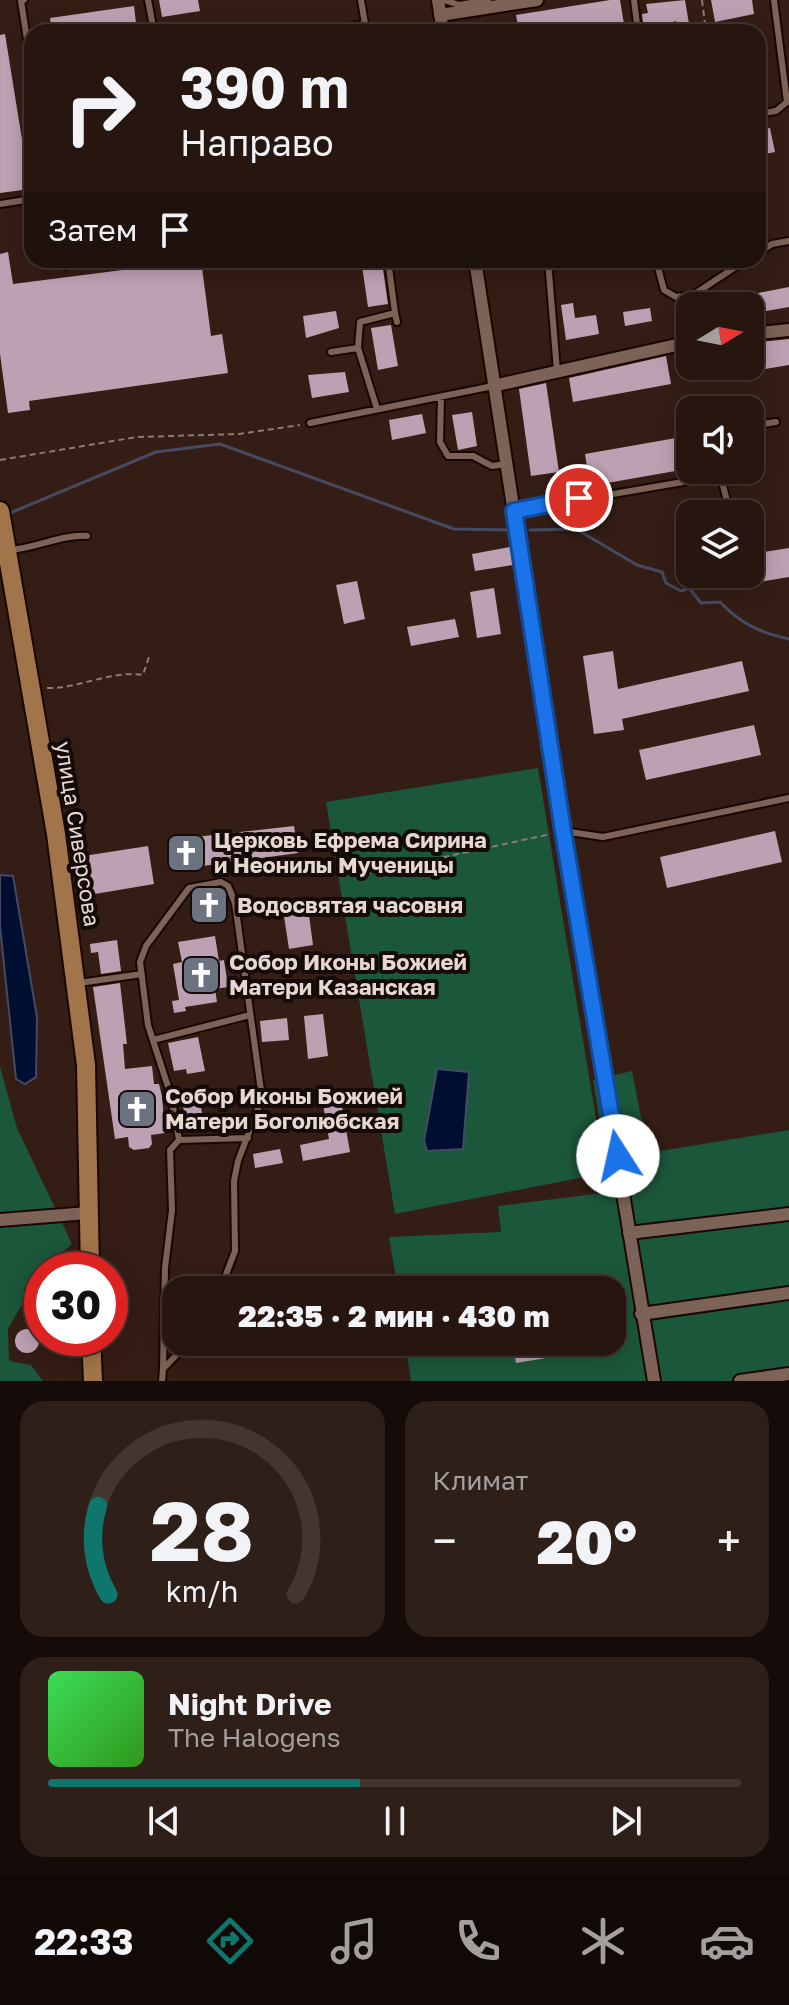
<!DOCTYPE html>
<html lang="ru">
<meta charset="utf-8">
<style>
:root{--surface:#271610;--page:#2f1f19;--text:#f1f3f6;--muted:#a49f9f;--line:#433530;--accent:#0f766e}
body{margin:0;font-family:"Golos Text",sans-serif;background:var(--page);color:var(--text);height:100vh;display:flex;flex-direction:column;font-size:30px;white-space:nowrap}
*{box-sizing:border-box;margin:0}
p{font-size:26px;color:var(--muted)}
.icon{flex:none;width:44px;height:44px;fill:none;stroke:currentColor;stroke-width:2;stroke-linecap:round;stroke-linejoin:round}
.map{position:relative;height:1381px;overflow:hidden}
.drawer{display:flex;flex-direction:column;gap:20px;padding:20px;background:#150c09;flex:1}
.drawer>*{flex:none}
.banner{position:absolute;left:24px;top:24px;width:742px;height:244px;border-radius:24px;box-shadow:0 4px 20px #0003,0 0 0 2px var(--line);background:#271610;color:var(--text);overflow:hidden}
.needle{width:52px;rotate:80deg}
.fabs{position:absolute;left:676px;top:292px;display:grid;gap:16px}
.fabs a{display:grid;place-items:center;width:88px;height:88px;border-radius:16px;background:var(--surface);box-shadow:0 4px 20px #0003,0 0 0 2px var(--line);font-size:40px}
.speed{position:absolute;left:24px;top:1252px;display:flex;gap:16px;font-size:40px;font-weight:700;text-align:center}
.speed>*{display:grid;place-content:center;width:104px;height:104px;border-radius:50%;background:var(--surface);box-shadow:0 4px 20px #0003,0 0 0 2px var(--line);line-height:1}
.speed .limit{border:12px solid #d22;background:#fff;color:#111}
.pin{position:absolute;display:grid;place-items:center;width:68px;height:68px;color:#fff;margin:-34px;border:4px solid #fff;border-radius:50%;box-shadow:0 2px 8px #0007}
.me{position:absolute;width:88px;margin:-44px;rotate:350deg;stroke-linejoin:round;filter:drop-shadow(0 0 6px #0008)}
.turn{display:flex;align-items:center;gap:28px;height:168px;padding:0 24px;font-size:36px}
.turn .icon{width:104px;height:104px;stroke-width:2.5}
.turn b{display:block;font-size:56px;line-height:68px}
.then{display:flex;align-items:center;height:76px;padding:0 24px;background:#0003;gap:16px;font-size:30px}
.big{font-size:60px;font-weight:800;line-height:1.1}
.drawer .widget{flex:1;display:flex;flex-direction:column;justify-content:center;gap:12px;min-width:0;padding:0 28px;border-radius:24px;background:var(--page)}
.drawer .dial{align-items:center;gap:0}
.dial svg{height:208px;overflow:visible;fill:none;stroke:var(--line);stroke-width:7;stroke-linecap:round;text-anchor:middle}
.dial text{fill:var(--text);stroke:none}
.song{display:flex;align-items:center;gap:24px}
.cover{width:96px;height:96px;border-radius:12px;background:linear-gradient(135deg,hsl(130 70% 55%),hsl(110 70% 35%))}
.played{height:8px;border-radius:4px;background:linear-gradient(90deg,var(--accent) 45%,var(--line) 45%)}
.keys{display:flex;justify-content:space-around;direction:ltr}
.heat{display:flex;justify-content:space-between;align-items:center;font-size:44px;direction:ltr}
.drawer .tiles{flex:1;display:grid;gap:20px;grid-template-columns:1fr 1fr}
.widget:last-child{grid-column:span 2}
.trip{position:absolute;left:162px;top:1276px;width:464px;height:80px;border-radius:24px;background:var(--surface);box-shadow:0 4px 20px #0003,0 0 0 2px var(--line);font-weight:800;line-height:80px;text-align:center}
.dock{display:flex;height:128px;justify-content:space-around;align-items:center;background:#100906;color:var(--muted)}
.dock .icon{width:56px;height:56px}
.dock .on{color:var(--accent)}
.dock b{font-size:36px;color:var(--text)}
.map>svg:first-child{display:block}
.green{fill:#1b573b}
.water{fill:#000e32;stroke:#454a62;stroke-width:2}
.lines{fill:none;stroke-linecap:round;stroke-linejoin:round}
.stream{stroke:#454a62;stroke-width:3}
.building{fill:#bca1b3}
.lane-casing{stroke:#1b0702;stroke-width:10}
.street-casing{stroke:#1b0702;stroke-width:16}
.secondary-casing{stroke:#1b0702;stroke-width:22}
.path{stroke:#8e7a73;stroke-width:2;stroke-dasharray:6 4;stroke-linecap:butt}
.lane{stroke:#7d6257;stroke-width:6}
.street{stroke:#7d6257;stroke-width:12}
.secondary{stroke:#a17549;stroke-width:18}
.route-casing{stroke:#114b97;stroke-width:20}
.route{stroke:#1a73e8;stroke-width:14}
.labels{text-anchor:middle;stroke-width:8;stroke-linejoin:round;paint-order:stroke}
.street-label{font-size:22px;fill:#e7d7d1;stroke:#140a07}
.poi-label{font-size:22px;font-weight:bold;fill:#e7d7d1;stroke:#140a07;text-anchor:start}
</style>
<div class="map">
<svg width="789" height="1381" viewBox="0 0 789 1381">
<rect width="100%" height="100%" fill="#341d15"/>
<path class="green" d="M538,768L605,1173L395,1214L326,802Z
M0,1067L17,1128L72,1244L42,1270L8,1329L9,1361L31,1365L43,1381H0Z
M632,1071L648,1153L789,1130V1381H411L405,1342H612V1290H398L389,1237L501,1232L498,1206L611,1192L593,1080Z"/>
<path class="water" d="M0,875L13,876L37,1017L36,1077L25,1084L16,1079L0,926Z
M437,1069L469,1072L463,1149L427,1151L424,1141Z"/>
<g class="lines">
<path class="stream" d="M10,513L156,452L220,444L454,529L511,530
M530,530L576,529L637,565L662,572L666,583L681,591L689,588L701,603L720,602C740,623 760,633 789,639"/>
</g>
<path class="building" d="M159,0H198L200,11L162,17Z
M610,0H620L624,24L573,32H519L516,15Z
M685,0L689,24L677,26L676,21L644,31L642,14L648,13L646,4Z
M711,0H752L754,14L715,22Z
M134,6L137,32H52L50,18Z
M5,34L30,189L0,193V35Z
M770,128L775,152L765,154L764,148L758,149V130Z
M8,252L13,284L201,260L211,336L222,334L228,373L29,401L30,410L8,413L0,354V254Z
M382,262L388,304L368,307L362,266Z
M789,287V307L761,312L758,293Z
M573,303L575,318L596,315L599,334L566,340L561,305Z
M650,308L652,321L625,326L623,312Z
M336,311L339,328L306,338L303,316Z
M391,325L398,366L378,370L371,328Z
M789,339V365L701,380L699,366H750V343Z
M666,356L671,384L573,402L569,378Z
M345,372L349,392L312,398L308,375Z
M546,383L559,472L531,476L519,389Z
M472,412L477,446L458,450L452,415Z
M422,414L426,433L392,440L389,420Z
M676,438L681,470L590,486L585,454Z
M510,547L513,565L475,571L472,554Z
M789,548V577L728,587L725,574H750V554Z
M357,581L365,619L344,624L336,585Z
M494,588L501,634L477,638L470,592Z
M455,619L459,637L411,646L407,627Z
M613,651L618,689L742,661L749,691L622,719L624,730L594,734L583,656Z
M754,725L761,755L646,780L639,750Z
M294,826L298,853L173,870L168,840Z
M775,831L782,862L667,888L660,857Z
M148,846L154,884L83,896L77,857Z
M307,900L313,945L289,949L282,903Z
M215,936L219,961L224,960L228,987L215,989L217,1002L185,1007L186,1011L174,1013L172,1001L179,1000L173,964L182,962L178,942Z
M117,940L121,971L101,974L98,952L91,953L90,944Z
M120,983L127,1044H123L125,1069L152,1066L154,1084H159L162,1096L165,1133L151,1135L152,1144L149,1148L134,1150L129,1147L128,1137L115,1139L93,987Z
M323,1014L328,1056L308,1059L304,1016Z
M287,1018L289,1040L262,1042L260,1021Z
M198,1037L205,1071L187,1074L186,1069L174,1071L168,1043Z
M198,1091L202,1113L185,1117L181,1095Z
M341,1101L350,1152L303,1161L300,1145L329,1139L323,1104Z
M280,1149L283,1163L255,1168L253,1154Z
M15 1341a12 12 0 1 1 24 0a12 12 0 1 1-24 0Z
M513,1342H613V1347L516,1363Z"/>
<g class="lines">
<defs>
<path id="lane" d="M24,0L21,1L32,71
M148,0L154,32
M444,0L459,5L488,0
M634,0L638,32
M317,32L365,24L361,0
M758,114L776,111L787,102L774,0
M0,204L32,199
M758,253L772,244L789,241
M64,260L65,266
M388,260L395,313
M548,260L557,371
M656,260L664,290L676,297L693,295L746,260
M549,270L558,260
M358,348L360,322L395,313L397,322
M331,352L358,348L377,409
M441,397L440,442L448,456H473L492,466L506,464
M310,423L493,386
M750,426L776,422
M514,511L683,482L694,470
M719,514L727,501L719,470
M10,550C36,548 63,534 87,536
M563,831L603,837L789,798
M79,983L142,974
M153,1040L250,1015
M179,1140L171,1096L148,1025L140,962L146,946L189,888L221,882L228,886L235,903L262,1098L238,1161L234,1181L235,1251L220,1290
M163,1369L165,1268L172,1210L170,1150L179,1140L248,1138
M162,1381L163,1369L189,1342"/>
<path id="street" d="M438,0L443,32
M440,15L537,0
M475,260L563,831L654,1381
M750,334L789,330
M493,386L690,342
M0,1220L88,1213
M629,1233L789,1214
M641,1314L789,1293
M740,1381L789,1374"/>
<path id="secondary" d="M0,511L56,834L86,1065L90,1270
M91,1338L93,1381"/>
</defs>
<use href="#lane" class="lane-casing"/>
<use href="#street" class="street-casing"/>
<use href="#secondary" class="secondary-casing"/>
<path class="path" d="M702,0L706,32
M0,460L137,437L239,434L300,425
M47,688C79,689 110,670 143,675L150,654
M365,874L551,834"/>
<use href="#lane" class="lane"/>
<use href="#street" class="street"/>
<use href="#secondary" class="secondary"/>
</g>
<g class="lines">
<defs>
<path id="route" d="M579,498L514,511L563,831L618,1156"/>
</defs>
<use href="#route" class="route-casing"/>
<use href="#route" class="route"/>
</g>
<defs>
<symbol id="church-square" viewBox="-11 -11 22 22"><rect x="-9" y="-9" width="18" height="18" rx="4" fill="#6b7280" stroke="#140a07"/><path d="M-1.2-6h2.4v3.5h3.3v2.4h-3.3V6h-2.4V-.1h-3.3v-2.4h3.3Z" fill="#fff"/></symbol>
</defs>
<g fill-rule="evenodd">
<use href="#church-square" x="164" y="831" width="44" height="44"/>
<use href="#church-square" x="187" y="883" width="44" height="44"/>
<use href="#church-square" x="179" y="953" width="44" height="44"/>
<use href="#church-square" x="115" y="1087" width="44" height="44"/>
</g>
<g class="labels">
<g class="street-label">
<text transform="translate(78 834) rotate(81)" y="8">улица Сиверсова</text>
</g>
<g class="poi-label">
<text x="214" y="848">Церковь Ефрема Сирина<tspan x="214" dy="25">и Неонилы Мученицы</tspan></text>
<text x="237" y="913">Водосвятая часовня</text>
<text x="229" y="970">Собор Иконы Божией<tspan x="229" dy="25">Матери Казанская</tspan></text>
<text x="165" y="1104">Собор Иконы Божией<tspan x="165" dy="25">Матери Боголюбская</tspan></text>
</g>
</g>
</svg>
<div class="fabs">
<a><svg class="needle" viewBox="-14 -14 28 28"><path d="M0-13l5 13h-10z" fill="#e53935"/><path d="M0 13l5-13h-10z" fill="#a49f9f"/></svg></a>
<a><svg class="icon" aria-label="sound" viewBox="0 0 24 24"><path d="M4 9h4l5-4v14l-5-4H4zM17 9q2 3 0 6"/></svg></a>
<a><svg class="icon" aria-label="layers" viewBox="0 0 24 24"><path d="M12 4l9 5-9 5-9-5zM3 14l9 5 9-5"/></svg></a>
</div>
<div class="speed"><div class="limit">30</div></div>
<div class="pin" style="left:579px;top:498px;background:#d93025"><svg class="icon" aria-label="arrive" viewBox="0 0 24 24"><path d="M6 21V4h12l-3 4 3 4H6"/></svg></div>
<svg class="me" style="left:618px;top:1156px" viewBox="-20 -20 40 40"><circle r="19" fill="#fff"/><path d="M0-13L10 11 0 6-10 11z" fill="#1a73e8"/></svg>
<div class="trip">22:35 · 2 мин · 430 m</div>
<div class="banner">
<div class="turn"><svg class="icon" aria-label="right" viewBox="0 0 24 24"><path d="M7 20v-9h11M14 6l5 5-5 5"/></svg><div><b>390 m</b>Направо</div></div>
<div class="then">Затем<svg class="icon" aria-label="arrive" viewBox="0 0 24 24"><path d="M6 21V4h12l-3 4 3 4H6"/></svg></div>
</div>
</div>
<section class="drawer">
<div class="tiles">
<div class="widget dial"><svg viewBox="0 0 100 80">
<path d="M14 69A42 42 0 1 1 86 69"/>
<path d="M14 69A42 42 0 0 1 10 35" stroke="#0f766e"/>
<text x="50" y="56" font-size="32" font-weight="700">28</text>
<text x="50" y="72" font-size="11">km/h</text>
</svg></div>
<div class="widget"><p>Климат</p>
<div class="heat"><a>−</a><b class="big">20°</b><a>+</a></div>
</div>
<div class="widget">
<div class="song"><i class="cover"></i><div><b>Night Drive</b><p>The Halogens</p></div></div>
<div class="played"></div>
<div class="keys"><svg class="icon" aria-label="previous" viewBox="0 0 24 24"><path d="M18 5L8 12l10 7zM5 5v14"/></svg><svg class="icon" aria-label="pause" viewBox="0 0 24 24"><path d="M8 5v14M16 5v14"/></svg><svg class="icon" aria-label="next" viewBox="0 0 24 24"><path d="M6 5l10 7-10 7zM19 5v14"/></svg></div>
</div>
</div>
</section>
<nav class="dock">
<b>22:33</b>
<svg class="icon on" aria-label="directions" viewBox="0 0 24 24"><path d="M12 3l9 9-9 9-9-9zM9 14v-3h6M13 9l2 2-2 2"/></svg>
<svg class="icon" aria-label="music" viewBox="0 0 24 24"><path d="M9 18V5l10-2v13"/><circle cx="6" cy="18" r="3"/><circle cx="16" cy="16" r="3"/></svg>
<svg class="icon" aria-label="phone" viewBox="0 0 24 24"><path d="M5 4h4l2 5-3 2q2 4 5 5l2-3 5 2v4C11 20 4 13 5 4z"/></svg>
<svg class="icon" aria-label="climate" viewBox="0 0 24 24"><path d="M12 3v18M4 7l16 10M4 17L20 7"/></svg>
<svg class="icon" aria-label="car" viewBox="0 0 24 24"><path d="M5 17H2v-5l4-1 3-4h7l3 4 3 1v5h-3M9 17h6M6 11h13"/><circle cx="7" cy="17" r="2"/><circle cx="17" cy="17" r="2"/></svg>
</nav>
